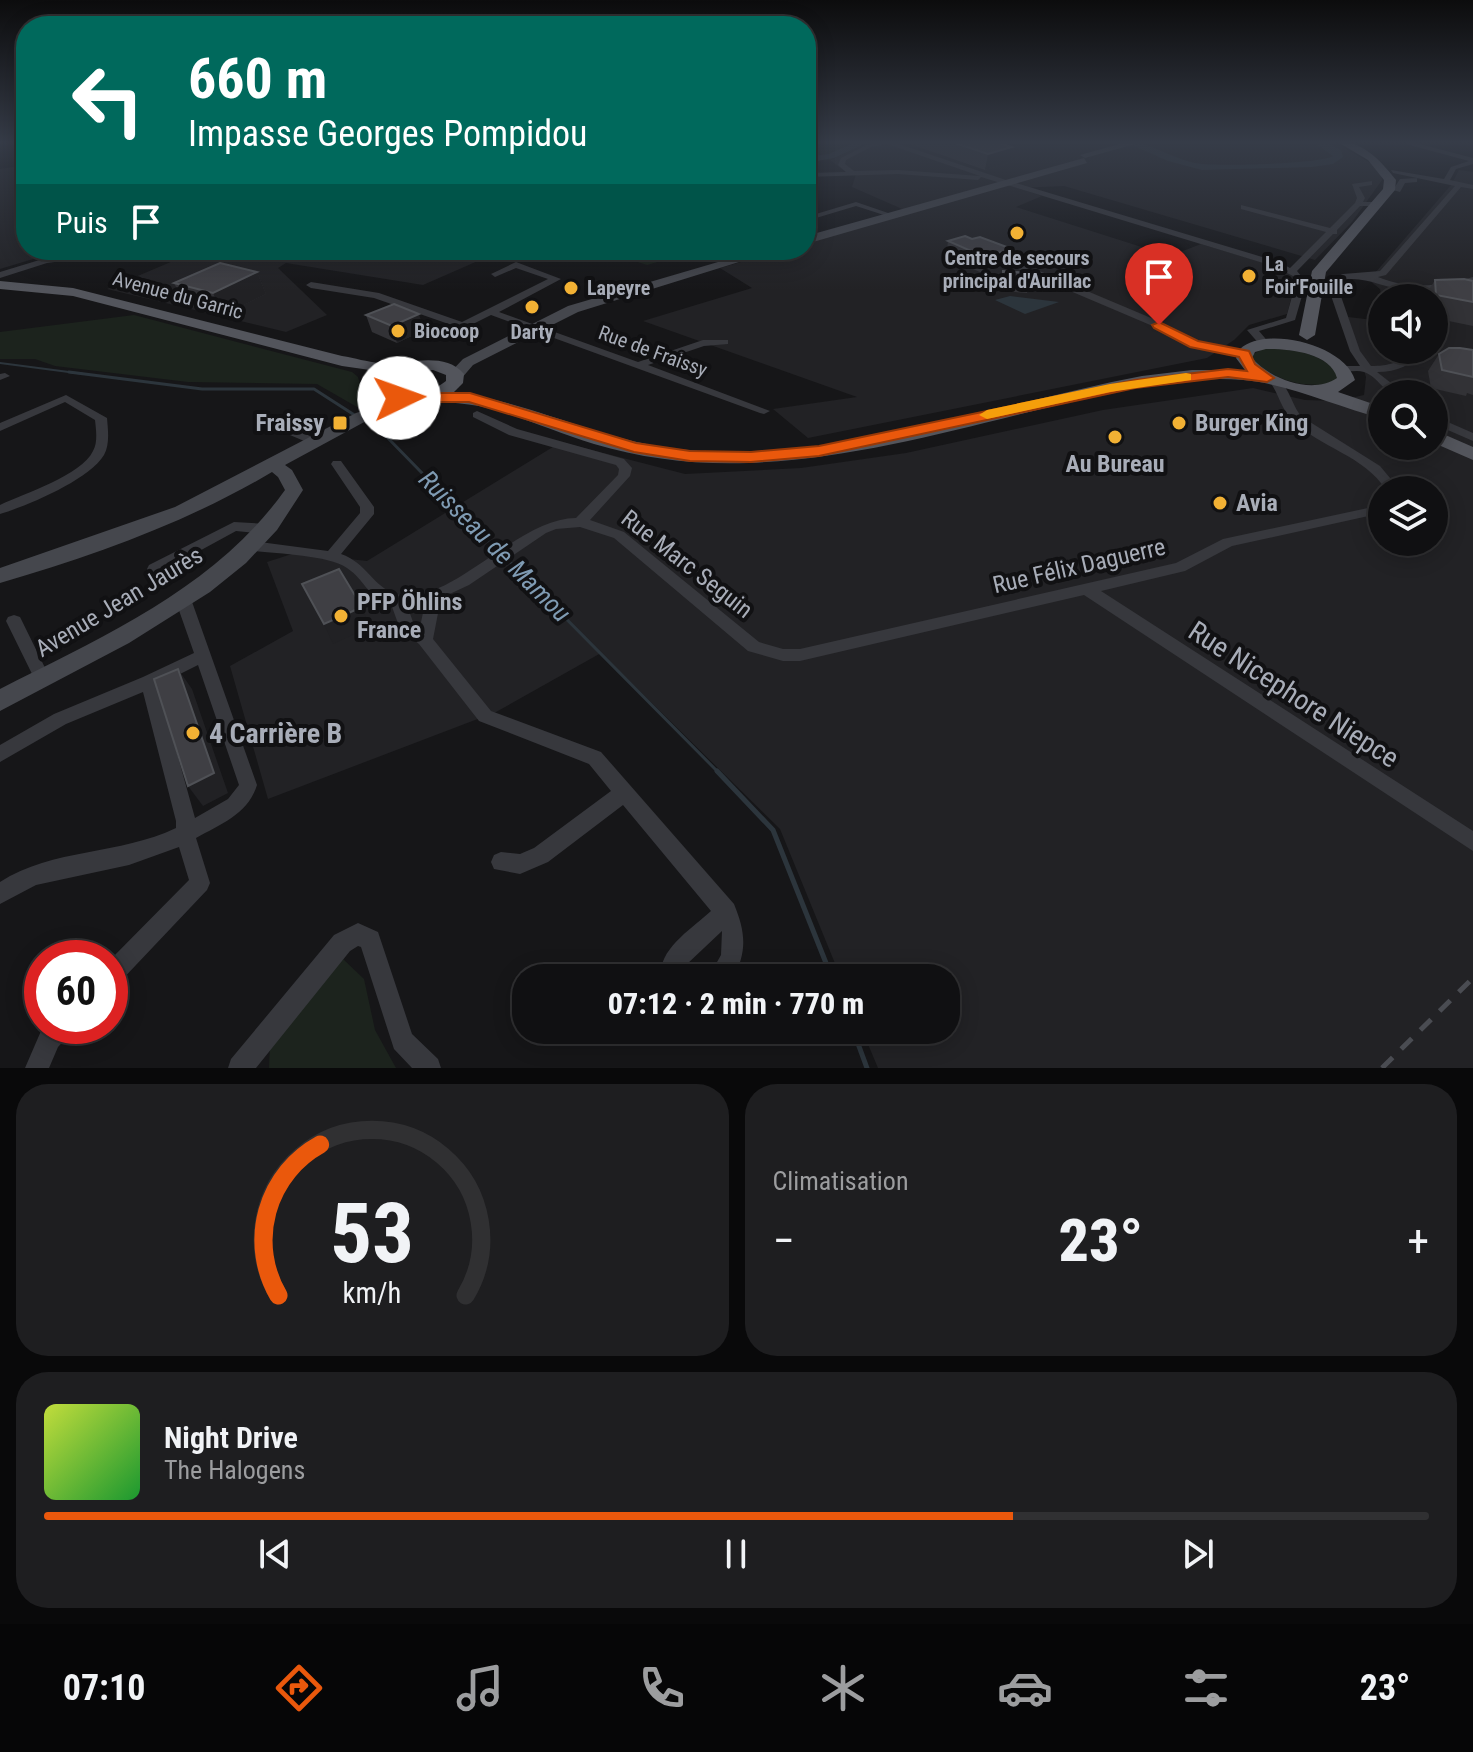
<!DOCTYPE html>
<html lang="fr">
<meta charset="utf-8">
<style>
:root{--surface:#101012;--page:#1e1e20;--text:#f1f3f6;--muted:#9c9d9f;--line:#303032;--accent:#ea580c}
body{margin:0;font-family:"Roboto Condensed",sans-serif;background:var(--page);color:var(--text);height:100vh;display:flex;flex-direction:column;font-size:30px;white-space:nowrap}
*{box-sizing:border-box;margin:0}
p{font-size:26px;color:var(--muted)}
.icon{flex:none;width:44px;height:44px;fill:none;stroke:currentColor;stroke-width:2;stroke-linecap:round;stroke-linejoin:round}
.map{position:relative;height:1068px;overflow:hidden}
.sheet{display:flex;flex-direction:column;gap:16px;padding:16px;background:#09090a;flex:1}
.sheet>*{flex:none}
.banner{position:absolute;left:16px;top:16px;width:800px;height:244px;border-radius:32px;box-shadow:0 4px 20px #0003,0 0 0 2px var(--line);background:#00695c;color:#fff;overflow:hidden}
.controls{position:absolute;left:1368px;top:284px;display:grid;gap:16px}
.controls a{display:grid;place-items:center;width:80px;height:80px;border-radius:50%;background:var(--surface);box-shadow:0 4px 20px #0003,0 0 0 2px var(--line);font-size:40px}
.speed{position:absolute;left:24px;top:940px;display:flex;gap:16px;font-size:40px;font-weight:700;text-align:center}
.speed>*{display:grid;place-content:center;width:104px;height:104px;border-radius:50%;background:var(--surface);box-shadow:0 4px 20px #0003,0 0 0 2px var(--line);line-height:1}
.speed .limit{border:12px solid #d22;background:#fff;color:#111}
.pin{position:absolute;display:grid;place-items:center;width:68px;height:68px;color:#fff;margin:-82px -34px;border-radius:50% 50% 50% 0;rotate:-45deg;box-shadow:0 0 8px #0007}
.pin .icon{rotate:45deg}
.me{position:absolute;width:88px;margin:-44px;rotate:87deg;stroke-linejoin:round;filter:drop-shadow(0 0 6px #0008)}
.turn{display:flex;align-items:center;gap:28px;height:168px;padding:0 40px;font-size:36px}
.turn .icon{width:104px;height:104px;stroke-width:2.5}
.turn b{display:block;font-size:56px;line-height:68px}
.then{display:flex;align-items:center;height:76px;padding:0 40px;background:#0003;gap:16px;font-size:30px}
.big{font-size:60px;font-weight:800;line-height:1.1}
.sheet .card{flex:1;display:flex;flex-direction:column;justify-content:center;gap:12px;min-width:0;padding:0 28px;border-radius:32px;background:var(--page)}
.sheet .dial{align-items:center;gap:0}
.dial svg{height:208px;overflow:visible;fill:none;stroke:var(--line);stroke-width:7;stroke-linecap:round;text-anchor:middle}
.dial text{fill:var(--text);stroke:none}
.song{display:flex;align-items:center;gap:24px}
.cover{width:96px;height:96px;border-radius:12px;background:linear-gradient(135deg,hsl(70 70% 55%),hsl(130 70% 35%))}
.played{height:8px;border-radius:4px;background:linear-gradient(90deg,var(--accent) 70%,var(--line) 70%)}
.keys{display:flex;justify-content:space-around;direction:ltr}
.heat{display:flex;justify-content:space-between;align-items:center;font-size:44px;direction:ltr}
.sheet .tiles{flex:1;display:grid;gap:16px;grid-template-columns:1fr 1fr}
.card:last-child{grid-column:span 2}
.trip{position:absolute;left:512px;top:964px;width:448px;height:80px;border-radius:32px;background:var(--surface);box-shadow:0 4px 20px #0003,0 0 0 2px var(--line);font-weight:800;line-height:80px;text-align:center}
.menu{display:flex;height:128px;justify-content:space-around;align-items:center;background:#060607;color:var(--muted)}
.menu .icon{width:56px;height:56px}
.menu .selected{color:var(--accent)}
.menu b{font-size:36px;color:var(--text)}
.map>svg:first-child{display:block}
.built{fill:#222225;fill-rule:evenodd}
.green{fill:#1c231d}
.water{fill:#2c353c}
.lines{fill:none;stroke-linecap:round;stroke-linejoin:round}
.stream-far2{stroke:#2c353c;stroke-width:2}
.stream-far1{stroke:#2c353c;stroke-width:3}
.stream{stroke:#2c353c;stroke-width:5}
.river{fill:#2c353c;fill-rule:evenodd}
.street{fill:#37383d;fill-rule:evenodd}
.secondary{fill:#45474d;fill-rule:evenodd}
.primary{fill:#53555c;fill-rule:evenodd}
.rail{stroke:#4a4c52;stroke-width:5;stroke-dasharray:15 12;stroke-linecap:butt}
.wall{fill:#323236}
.shaded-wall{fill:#212124}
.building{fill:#3f3f44;stroke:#4f5156;stroke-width:2}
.route{fill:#ea580c;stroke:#983908;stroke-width:2}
.slow{fill:#f59e0b}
.poi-dot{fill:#f2b134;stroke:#111113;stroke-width:3}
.labels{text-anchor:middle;stroke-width:8;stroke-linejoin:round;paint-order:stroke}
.far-poi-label{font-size:20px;font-weight:bold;fill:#a8adb8;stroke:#111113;text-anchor:start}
.far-street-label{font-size:20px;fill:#a8adb8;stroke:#111113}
.poi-label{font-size:24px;font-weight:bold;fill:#a8adb8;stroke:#111113;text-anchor:start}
.street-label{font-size:24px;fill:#a8adb8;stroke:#111113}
.water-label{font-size:26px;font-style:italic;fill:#7f9bb3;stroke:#111113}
.near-street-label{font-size:28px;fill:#a8adb8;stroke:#111113}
.near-poi-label{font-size:28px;font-weight:bold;fill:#a8adb8;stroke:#111113;text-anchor:start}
</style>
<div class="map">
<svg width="1473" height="1068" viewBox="0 0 1473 1068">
<rect width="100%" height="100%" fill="#161618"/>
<path class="built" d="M872,141H1332L1381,169L1382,180L1352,222L1315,260L1064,186L1018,188L1042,196L1016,207L1170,256L1201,244L1298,273L1287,314L1249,325L1234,340L1207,358L808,438L773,409L857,397L643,321L752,288L720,268L783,250H806V243L909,212L852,187L856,174L846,172L830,160Z
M26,165V250H63L0,269V169Z
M1459,170L1473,172V1068H878L862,1030H946V978H841L780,829L601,653L496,712L268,799L230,666L293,631L267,562L295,553L367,561L561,442L685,474L801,468L906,453L1103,410L1253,388L1305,400L1337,401L1364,395L1366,377L1348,317L1382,321V350H1434V298L1382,300L1380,289L1369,280L1451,185ZM1382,394H1434V446H1382ZM1382,490H1434V542H1382Z
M199,250H231L280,262L309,250H503L423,285L286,263L278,268L327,315L286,332L107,289Z"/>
<path class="green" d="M806,141H872L830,160L806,159Z
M600,250H700L647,265Z
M134,315L352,372L358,377L365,402L357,407L317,384L188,382L55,366L35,359H0V332Z
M1264,348C1294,350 1320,351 1340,375L1332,384C1297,387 1281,381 1252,361V355Z
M343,959L364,979L375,1030L396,1068H269L270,1045Z"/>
<path class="water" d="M1010,296L1059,302L1025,314L995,300Z"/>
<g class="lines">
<path class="stream-far2" d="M0,363L84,374"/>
<path class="stream-far1" d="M69,372L202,389H314L356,416
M363,419L384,434L500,553
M506,558L719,773"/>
<path class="stream" d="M717,771L773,830L832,978
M853,1030L867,1068"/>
<path class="river" d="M858,141H871L834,158L806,163V157L829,154Z
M1123,141C1151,141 1174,161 1202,164C1221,166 1320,164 1333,156L1312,141H1323L1341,150L1343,157L1333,164L1312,167L1202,170L1168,161Z"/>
<path class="street" d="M883,141H890L1006,180L1279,262L1290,268L1326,232L1241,209V205L1330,228L1355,203L1357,198L1352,184L1372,181V185L1359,187L1365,198L1363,202H1378L1382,204L1378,206H1360L1337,230V234H1333L1297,271L1306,282L1295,320L1259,331L1270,344L1265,347L1261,346L1247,330L1286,318L1296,282L1293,276L1273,266L981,177L978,180L898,174L806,177V173L846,172L838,165L841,158L867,145ZM887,144L980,176L898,170L854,171L845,164L846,160L871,147Z
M1408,141L1473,158V164L1456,169L1450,180L1473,185V189L1461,187L1386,275L1378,277C1409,290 1441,286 1473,277V283C1450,289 1427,293 1404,290C1380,287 1360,273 1336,282L1360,351L1371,366C1389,366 1399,363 1413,350H1424C1411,365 1398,372 1377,372L1405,394C1380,394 1381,378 1364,372C1355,369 1346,374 1338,369L1343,366H1360L1350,351L1326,281L1343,274L1380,271L1455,186L1393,173L1391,170L1444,179L1451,167L1469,161L1406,144Z
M1417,178V182L1405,183L1400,192L1393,190L1400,179Z
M856,202L891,214L887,216L856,206L806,221V217Z
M105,250H127L123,253L47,263L0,278V272L46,258Z
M192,250H206L208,252L204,255Z
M1015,261H1021L1023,264L1163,323L1197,342L1244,351L1249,354L1244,357L1190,346L1155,327L1016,268Z
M516,262L561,279L499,312L638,362L703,340H728V344L704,346L648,365L770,411L764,414L760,413L491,315L463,329L374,298L311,288L306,285L311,282L379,293L462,322L548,279L516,268L495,277L491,274Z
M5,373L10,376L0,380V374Z
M1276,379C1290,386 1291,405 1302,417L1380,466L1400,490H1386C1364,455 1320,448 1292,420C1281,409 1279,394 1270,382Z
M66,395L107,418C108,430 110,444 104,455C89,480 27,506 0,514V505C23,494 82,475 93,451C98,442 96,430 95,420L65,402L0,431V423Z
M477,411L517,429L624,459L632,468L630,476L590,520L624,532L759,642L783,649H800L1176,563L1223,539L1382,505V513L1232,546L1185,571L1101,591L1473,831V851L1084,595L800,661H783L748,651L614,538L580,527L556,529L546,533L469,585L441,598L433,639L491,711L601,752L734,904C745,931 748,951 733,978H708L721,955L722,931L686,965L683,971L684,978H662C655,951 694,927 711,911L623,805L548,862L520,874L494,869L491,862L494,855L501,852L520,854L534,848L611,791L589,764L479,721L419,644L400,629L391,604C364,594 366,581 347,568C327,555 278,554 253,551L246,546L253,541L328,551L360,513V507L331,464L333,461H341L374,507V514L341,554C367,563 373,587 396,594C449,609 516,518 576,518L618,475L619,469L616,465L509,435L473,417V413ZM425,603L420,627L413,622L407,605Z
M1434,416L1473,433V441L1434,424Z
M259,419L277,420L322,442L316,446L271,427L255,426L253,423Z
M234,522L267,524L274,529L267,534L236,531L159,573H149L147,569L149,565Z
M183,594L188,595L191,599L257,785C248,814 221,824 196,838L210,883L207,890L118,984L110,987V960L189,880L179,847L129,865L36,885L0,904V882C53,848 120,855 176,828V821L143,692L66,724L0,762V745L54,714L143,677L194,653L175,599L178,595ZM198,665L239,785L228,799L195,818L158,685Z
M14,615L20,617L22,621L50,678L48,683L42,685L36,683L34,678L6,621L8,617Z
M358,923L378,932L412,1034L438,1059L441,1068H412L394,1049L361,947L358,946L350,951L256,1068H228L231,1059L334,935Z
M45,1026H74L70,1034L58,1047L49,1068H25L41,1031Z"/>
<path class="secondary" d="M1130,141H1146L1085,158L1080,155Z
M1084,158L1087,163L806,244V236Z
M759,250H778L578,312L473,365L461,379L455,381L447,376L463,359L568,306Z
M415,394L423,399L421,402L368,420L285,465L292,470L303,490L277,530L246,563L210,592L129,643L0,711V689C104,636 215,588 285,490L278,477L272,472C188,522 93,556 0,583V568L175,507L356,413Z"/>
<path class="primary" d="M1336,141C1363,141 1380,160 1396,180L1395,190L1326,272L1315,335L1307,340L1299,335L1312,271L1383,189L1384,180L1368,160Z
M0,281L73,288L342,356C355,358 367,362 380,363C407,365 444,350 464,374L463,383L454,392C531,402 599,440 677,449C834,466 989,405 1142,376L1192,370H1245L1236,358L1240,349C1266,325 1345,345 1355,380L1338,392L1382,407V418C1336,407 1290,384 1243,380C1181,375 1118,391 1058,405C956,429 854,459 749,463C697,465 644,459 594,444C555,432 519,415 479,406C465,404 451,402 437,402C418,402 395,410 380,393L379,383L391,373L342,366L73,296L0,289ZM1266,349C1288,349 1330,352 1337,378C1312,395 1270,379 1252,358L1255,352ZM433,370L446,375V381C431,392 415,398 398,390L397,385L414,372Z
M1434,430L1473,447V460L1434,443Z"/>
<path class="rail" d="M1382,1068L1473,978"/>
</g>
<path class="wall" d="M911,141H992L1009,163L985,170L910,144Z
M972,239L1009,264L982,273L946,257L948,241Z
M1003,271L1030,282L1027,293L1001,291L1000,282Z
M257,272L266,294L223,315L185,305L174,283Z
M1435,280L1473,281V326L1434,318V298H1424Z
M366,315L424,330L397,343L372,332Z
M1473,350V395L1467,393L1466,396L1431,388L1428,371L1439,354Z"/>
<path class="shaded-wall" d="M1012,147L1009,163L985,170L988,154Z
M1012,249L1009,264L982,273L985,257Z
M257,272L266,294L223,315L213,293Z
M419,314L424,330L397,343L392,326Z
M362,607L370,627L333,644L324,624Z
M178,669L192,689L228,793L203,806L188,786Z"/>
<path class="building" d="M949,141H992L1012,147L988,154Z
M965,236L972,239L980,237L1012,249L985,257L948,241Z
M220,263L257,272L213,293L174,283Z
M1003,271L1028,273L1030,282L1003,280Z
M1464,279L1473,281V302L1436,295L1435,280Z
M394,304L419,314L392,326L366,315Z
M1449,348H1460L1473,350V377L1442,370L1439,354Z
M339,569L362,607L324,624L302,584Z
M178,669L214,773L188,786L154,679Z"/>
<linearGradient id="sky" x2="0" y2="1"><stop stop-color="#0c0c0d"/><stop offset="0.49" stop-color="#363c48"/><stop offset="1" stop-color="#363c48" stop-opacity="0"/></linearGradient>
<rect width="1473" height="290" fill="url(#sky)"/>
<path class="route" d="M1159,322L1198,341L1249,351L1255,364L1274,378L1267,382L1228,377L1135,388L819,456L751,462L690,461L634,452L469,402H399L392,398L399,393H470L636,443L690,451L751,452L819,446L1135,380L1228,369L1247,371L1239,357L1190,347L1154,328L1152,325Z"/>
<path class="slow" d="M1186,373L1191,374V380L1110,392L987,419L979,415L987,410L1110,384Z"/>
<g class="poi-dot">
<circle cx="1017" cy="233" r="8"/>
<circle cx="1249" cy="276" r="8"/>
<circle cx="571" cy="288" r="8"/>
<circle cx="532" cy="307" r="8"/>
<circle cx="398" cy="331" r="8"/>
<rect x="332" y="415" width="16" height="16" rx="4"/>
<circle cx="1179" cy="423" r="8"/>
<circle cx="1115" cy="437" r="8"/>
<circle cx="1220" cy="503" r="8"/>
<circle cx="341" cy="616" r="8"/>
<circle cx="193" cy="733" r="8"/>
</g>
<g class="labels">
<g class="far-poi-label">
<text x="1017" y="265" text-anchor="middle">Centre de secours<tspan x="1017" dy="23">principal d'Aurillac</tspan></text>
<text x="1265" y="271">La<tspan x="1265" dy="23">Foir'Fouille</tspan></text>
<text x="587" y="295">Lapeyre</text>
<text x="414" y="338">Biocoop</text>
<text x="532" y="339" text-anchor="middle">Darty</text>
</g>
<g class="far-street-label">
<text transform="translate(178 295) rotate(15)" y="7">Avenue du Garric</text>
<text transform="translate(653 351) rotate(20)" y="7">Rue de Fraissy</text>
</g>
<g class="poi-label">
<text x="324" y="431" text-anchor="end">Fraissy</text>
<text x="1195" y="431">Burger King</text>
<text x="1115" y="472" text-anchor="middle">Au Bureau</text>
<text x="1236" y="511">Avia</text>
<text x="357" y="610">PFP Öhlins<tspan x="357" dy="28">France</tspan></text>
</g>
<g class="street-label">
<text transform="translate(687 564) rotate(38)" y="8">Rue Marc Seguin</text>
<text transform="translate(1079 566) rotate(-13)" y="8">Rue Félix Daguerre</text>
<text transform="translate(119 602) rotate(-31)" y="8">Avenue Jean Jaurès</text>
</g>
<g class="water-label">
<text transform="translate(495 546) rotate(45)" y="9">Ruisseau de Mamou</text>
</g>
<g class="near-street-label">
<text transform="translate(1294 694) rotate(33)" y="10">Rue Nicephore Niepce</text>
</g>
<g class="near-poi-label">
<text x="209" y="743">4 Carrière B</text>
</g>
</g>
</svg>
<div class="controls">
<a><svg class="icon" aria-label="sound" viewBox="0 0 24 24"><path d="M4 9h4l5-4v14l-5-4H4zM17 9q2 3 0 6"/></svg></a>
<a><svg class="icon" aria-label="search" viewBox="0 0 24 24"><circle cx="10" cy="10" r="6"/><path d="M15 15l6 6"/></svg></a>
<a><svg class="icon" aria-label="layers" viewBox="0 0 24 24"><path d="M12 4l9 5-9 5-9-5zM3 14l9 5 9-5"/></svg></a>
</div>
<div class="speed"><div class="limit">60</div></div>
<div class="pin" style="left:1159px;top:325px;background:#d93025"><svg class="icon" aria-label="arrive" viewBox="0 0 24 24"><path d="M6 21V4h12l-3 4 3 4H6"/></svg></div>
<svg class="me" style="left:399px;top:398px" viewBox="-20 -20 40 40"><circle r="19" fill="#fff"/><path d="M0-13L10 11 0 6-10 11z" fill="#ea580c"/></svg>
<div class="trip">07:12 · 2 min · 770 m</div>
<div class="banner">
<div class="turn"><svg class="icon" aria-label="left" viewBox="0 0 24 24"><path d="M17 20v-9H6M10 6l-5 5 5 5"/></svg><div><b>660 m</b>Impasse Georges Pompidou</div></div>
<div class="then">Puis<svg class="icon" aria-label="arrive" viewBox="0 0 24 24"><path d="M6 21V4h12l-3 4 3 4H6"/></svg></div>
</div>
</div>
<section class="sheet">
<div class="tiles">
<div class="card dial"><svg viewBox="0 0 100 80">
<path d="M14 69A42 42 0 1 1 86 69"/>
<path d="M14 69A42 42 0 0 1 30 11" stroke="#ea580c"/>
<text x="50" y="56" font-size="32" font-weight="700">53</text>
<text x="50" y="72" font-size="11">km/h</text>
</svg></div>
<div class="card"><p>Climatisation</p>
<div class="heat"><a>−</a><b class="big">23°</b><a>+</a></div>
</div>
<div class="card">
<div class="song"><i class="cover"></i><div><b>Night Drive</b><p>The Halogens</p></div></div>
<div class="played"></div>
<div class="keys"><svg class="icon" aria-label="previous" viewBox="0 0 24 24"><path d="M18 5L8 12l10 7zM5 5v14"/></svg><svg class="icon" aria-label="pause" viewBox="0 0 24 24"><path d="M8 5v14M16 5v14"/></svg><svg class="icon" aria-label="next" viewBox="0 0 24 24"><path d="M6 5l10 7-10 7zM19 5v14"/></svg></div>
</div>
</div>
</section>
<nav class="menu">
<b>07:10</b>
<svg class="icon selected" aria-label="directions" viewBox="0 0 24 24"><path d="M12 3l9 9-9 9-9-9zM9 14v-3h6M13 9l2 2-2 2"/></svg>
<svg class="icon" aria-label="music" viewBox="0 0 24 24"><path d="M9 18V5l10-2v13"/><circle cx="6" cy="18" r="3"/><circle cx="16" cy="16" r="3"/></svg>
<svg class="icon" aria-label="phone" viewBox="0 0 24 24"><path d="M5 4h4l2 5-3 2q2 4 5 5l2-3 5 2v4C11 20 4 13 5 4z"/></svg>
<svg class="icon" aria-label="climate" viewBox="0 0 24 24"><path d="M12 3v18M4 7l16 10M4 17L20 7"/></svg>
<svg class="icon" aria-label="car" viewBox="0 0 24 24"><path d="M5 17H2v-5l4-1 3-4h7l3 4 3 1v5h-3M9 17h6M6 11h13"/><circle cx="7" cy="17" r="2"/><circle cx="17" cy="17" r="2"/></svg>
<svg class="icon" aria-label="filters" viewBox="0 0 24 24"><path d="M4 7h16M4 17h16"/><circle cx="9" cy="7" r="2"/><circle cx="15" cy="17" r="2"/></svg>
<b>23°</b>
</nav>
